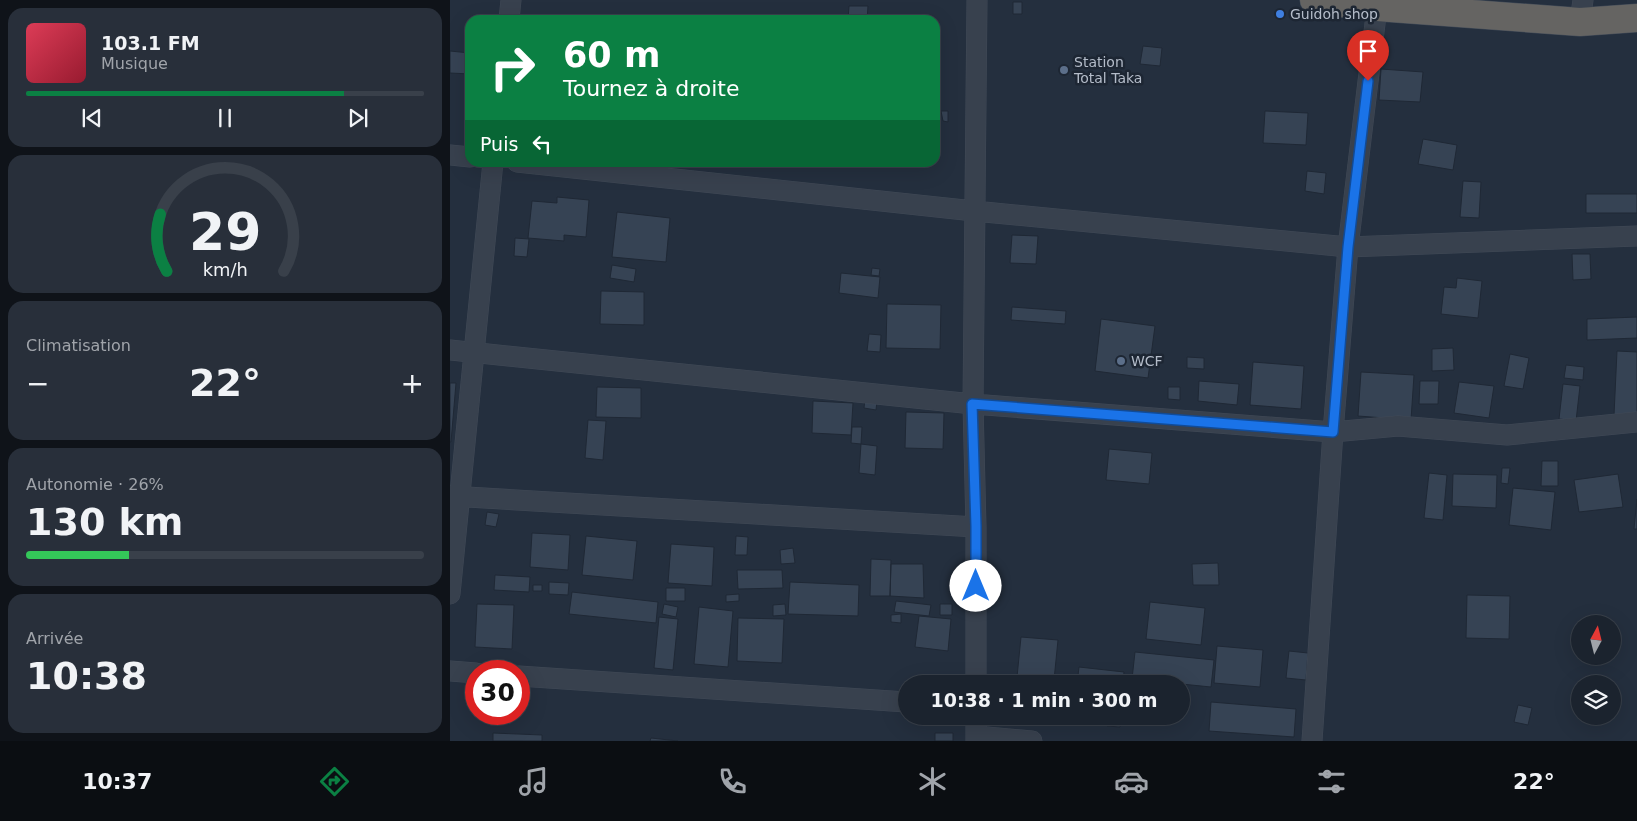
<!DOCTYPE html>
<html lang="fr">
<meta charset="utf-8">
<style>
:root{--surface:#1b232e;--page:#282f3a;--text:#f1f3f6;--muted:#a0a4aa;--line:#39404a;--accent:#0b8043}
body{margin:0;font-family:"DejaVu Sans",sans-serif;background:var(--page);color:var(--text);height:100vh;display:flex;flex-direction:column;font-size:19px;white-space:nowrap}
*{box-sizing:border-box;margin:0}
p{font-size:16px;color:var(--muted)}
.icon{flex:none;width:28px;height:28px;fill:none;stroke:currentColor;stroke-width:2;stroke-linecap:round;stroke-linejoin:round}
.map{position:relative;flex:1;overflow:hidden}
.panel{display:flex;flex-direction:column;gap:8px;padding:8px;background:#0f1319;width:450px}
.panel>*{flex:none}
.guide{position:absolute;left:15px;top:15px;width:475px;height:152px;border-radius:15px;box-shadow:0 5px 20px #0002,0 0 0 1px var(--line);background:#0b8043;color:#fff;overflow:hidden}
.needle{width:32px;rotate:7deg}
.tools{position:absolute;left:1121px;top:615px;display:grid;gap:10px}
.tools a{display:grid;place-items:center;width:50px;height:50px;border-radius:50%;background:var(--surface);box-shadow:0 5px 20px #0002,0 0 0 1px var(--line);font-size:25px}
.speed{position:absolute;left:15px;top:660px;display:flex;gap:10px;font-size:25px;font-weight:700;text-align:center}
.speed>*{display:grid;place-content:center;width:65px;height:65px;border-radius:50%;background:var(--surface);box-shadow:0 5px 20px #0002,0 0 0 1px var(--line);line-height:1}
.speed .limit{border:8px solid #d22;background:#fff;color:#111}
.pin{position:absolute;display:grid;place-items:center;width:42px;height:42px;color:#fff;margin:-51px -21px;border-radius:50% 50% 50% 0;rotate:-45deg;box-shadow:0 0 5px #0007}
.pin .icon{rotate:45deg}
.me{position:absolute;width:55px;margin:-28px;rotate:0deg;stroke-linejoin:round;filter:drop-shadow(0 0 4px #0008)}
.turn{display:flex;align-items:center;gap:18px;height:105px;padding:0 15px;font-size:22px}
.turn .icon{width:65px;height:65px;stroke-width:2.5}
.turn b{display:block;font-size:35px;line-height:42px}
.then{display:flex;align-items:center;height:48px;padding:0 15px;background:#0003;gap:10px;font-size:19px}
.big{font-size:38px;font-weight:700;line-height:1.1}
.panel .tile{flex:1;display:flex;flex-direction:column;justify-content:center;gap:8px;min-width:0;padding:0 18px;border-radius:15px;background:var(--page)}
.panel .dial{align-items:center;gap:0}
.dial svg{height:130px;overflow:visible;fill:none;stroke:var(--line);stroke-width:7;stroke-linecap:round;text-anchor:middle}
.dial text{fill:var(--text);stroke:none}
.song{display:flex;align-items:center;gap:15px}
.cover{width:60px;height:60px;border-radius:8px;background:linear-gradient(135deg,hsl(350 70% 55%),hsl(350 70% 35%))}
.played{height:5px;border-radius:2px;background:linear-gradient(90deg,var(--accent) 80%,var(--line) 80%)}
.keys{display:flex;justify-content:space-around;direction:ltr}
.heat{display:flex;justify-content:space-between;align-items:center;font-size:28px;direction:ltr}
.charge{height:8px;border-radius:4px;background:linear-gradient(90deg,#34c759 26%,var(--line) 0)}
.trip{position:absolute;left:448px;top:675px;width:292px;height:50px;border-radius:25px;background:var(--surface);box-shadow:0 5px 20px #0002,0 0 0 1px var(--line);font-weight:700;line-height:50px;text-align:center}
.dock{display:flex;height:80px;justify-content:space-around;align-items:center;background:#0b0e12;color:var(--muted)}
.dock .icon{width:35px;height:35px}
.dock .on{color:var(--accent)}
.dock b{font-size:22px;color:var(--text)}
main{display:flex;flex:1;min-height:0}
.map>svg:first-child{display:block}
.building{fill:#364354;stroke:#1f2835}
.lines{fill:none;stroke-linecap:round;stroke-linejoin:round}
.minor-casing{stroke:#414a57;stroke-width:21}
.trunk-casing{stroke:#434c59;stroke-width:29}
.minor{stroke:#38414e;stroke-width:20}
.trunk{stroke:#656462;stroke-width:28}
.route-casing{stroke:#114b97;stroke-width:12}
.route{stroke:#1a73e8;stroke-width:9}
.shop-dot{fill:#3f7fe0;stroke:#1d2633;stroke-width:2}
.service-dot{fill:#5c6f8a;stroke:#1d2633;stroke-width:2}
.labels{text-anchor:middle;stroke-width:5;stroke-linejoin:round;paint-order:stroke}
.poi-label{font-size:14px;fill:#b4bcc9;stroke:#1d2633;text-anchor:start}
</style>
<main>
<section class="panel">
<div class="tile">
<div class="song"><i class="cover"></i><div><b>103.1 FM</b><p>Musique</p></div></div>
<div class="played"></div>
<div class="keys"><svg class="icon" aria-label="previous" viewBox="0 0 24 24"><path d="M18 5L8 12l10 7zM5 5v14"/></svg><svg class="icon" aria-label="pause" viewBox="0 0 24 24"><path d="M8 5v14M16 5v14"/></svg><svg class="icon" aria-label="next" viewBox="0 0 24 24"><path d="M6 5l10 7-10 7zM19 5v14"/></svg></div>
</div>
<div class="tile dial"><svg viewBox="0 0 100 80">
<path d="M14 69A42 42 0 1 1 86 69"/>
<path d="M14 69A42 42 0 0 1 10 34" stroke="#0b8043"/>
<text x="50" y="56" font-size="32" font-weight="700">29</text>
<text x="50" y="72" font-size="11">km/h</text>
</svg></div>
<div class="tile"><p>Climatisation</p>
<div class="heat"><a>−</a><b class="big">22°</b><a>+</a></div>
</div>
<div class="tile"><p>Autonomie · 26%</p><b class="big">130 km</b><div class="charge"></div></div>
<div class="tile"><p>Arrivée</p><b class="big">10:38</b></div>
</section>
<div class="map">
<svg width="1187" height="741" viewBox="0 0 1187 741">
<rect width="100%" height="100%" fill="#242f3e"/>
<path class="building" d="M563,2H572V14H563Z
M399,6H418L417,20H398Z
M693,46L712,48L710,66L690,64Z
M0,51L20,53V74L0,73Z
M931,69L973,72L970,102L929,100Z
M491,111H498V122L493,121Z
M815,111L858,113L856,145L813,143Z
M973,139L1007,145L1003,170L968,164Z
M857,171L876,173L874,194L855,191Z
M1013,181L1031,182L1029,218L1010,217Z
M1136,194H1187V213H1136Z
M107,197L139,200L136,237L114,235V241L78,238L82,201L107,203Z
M167,212L220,218L216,262L162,257Z
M562,235L588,236L586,264L560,263Z
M65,238L79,239L77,257L64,256Z
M1122,254H1140L1141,279L1123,280Z
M162,265L186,269L184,282L160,278Z
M422,268L430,269L429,276L421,275Z
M391,273L430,277L428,298L389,293Z
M1007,278L1032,281L1028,318L991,314L994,287L1006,288Z
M151,291L194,292V325L150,324Z
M437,304L491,305L490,349L436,348Z
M562,307L616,311L615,324L561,320Z
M1187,317V338L1137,340V319Z
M651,319L705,326L698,378L645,371Z
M419,334L431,335L430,352L417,351Z
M1003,348L1004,370L982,371V349Z
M1167,351L1187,352V416L1164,415Z
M1060,354L1079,358L1073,389L1054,386Z
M737,357L754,358V369L737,368Z
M803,362L854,366L851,409L800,405Z
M1116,365L1134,367L1133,380L1114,378Z
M911,372L964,375L961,420L908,416Z
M749,381L789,384L787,405L748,401Z
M970,381H989L988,404H969Z
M1009,382L1044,386L1039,418L1004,413Z
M0,383H6L1,442H0Z
M1113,384L1130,386L1126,421L1109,419Z
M147,387L191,388V418L146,417Z
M718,387H730V400L718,399Z
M415,399L427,401L426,410L414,408Z
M363,401L403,403L401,435L362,433Z
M456,412L494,413L493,449L455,448Z
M138,420L156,421L153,460L135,458Z
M402,427H412L411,444L401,443Z
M411,444L427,446L425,475L409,473Z
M659,449L702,453L699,484L656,480Z
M1092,461H1108V486H1091Z
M1052,468H1060L1058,484L1051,483Z
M979,473L997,475L993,520L974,518Z
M1003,474L1047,475L1046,508L1002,506Z
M1168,474L1173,507L1129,512L1124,480Z
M1063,488L1105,492L1101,530L1059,525Z
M1187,499V529H1184Z
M37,512L49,514L46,527L35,525Z
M82,533L120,535L118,570L80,567Z
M136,536L187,541L183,580L132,575Z
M286,536L298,537L297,555H285Z
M221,544L264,547L262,586L218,583Z
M343,548L345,563L331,564L330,550Z
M421,559L441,560L440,596H420Z
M768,563L769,585H743L742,564Z
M441,564H473L474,598L440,596Z
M287,570H332L333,588L288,589Z
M45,575L80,577L79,592L44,590Z
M99,582L119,583L118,595L99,594Z
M340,582L409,585L408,616L338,614Z
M83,585H92V591H83Z
M216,588H235V601H216Z
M122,592L208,602L206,623L119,614Z
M289,594V601L276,602V595Z
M1017,595L1060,596L1059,639L1016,638Z
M446,601L481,605L479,616L444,612Z
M700,602L755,608L751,645L696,639Z
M27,604L64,605L62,649L25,647Z
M214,604L228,607L226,617L212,614Z
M335,604L336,615L323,616V605Z
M490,604H502V615H490Z
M249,607L283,611L278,667L244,664Z
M451,614V623L441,622V615Z
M469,616L501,619L498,651L465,647Z
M209,617L228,619L223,670L204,668Z
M288,618L334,619L332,663L287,661Z
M571,637L608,640L604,680L567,677Z
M767,646L813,650L810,687L764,683Z
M839,651L858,653L856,680L836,678Z
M685,652L764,660L761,687L682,679Z
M629,667L674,672L673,684H627Z
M761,702L846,709L844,737L759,731Z
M1068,705L1082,708L1078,725L1064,722Z
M561,716H612V722L560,719Z
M658,716L671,717L670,727L657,726Z
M43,733L92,735V741H43Z
M485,733H503V741H485Z
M201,738L228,741H200Z"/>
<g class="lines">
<defs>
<path id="minor" d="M59,20L61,0
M1130,22L1133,0
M0,155L20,157
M67,162L524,211L898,247L1187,236
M0,350L523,404L883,432L948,426L1057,435L1187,422
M0,496L526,527
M0,594L43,162
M0,671L26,673
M69,676L456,702
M526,684V527L523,404L527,0
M526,736L582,741
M526,741V716
M862,741L883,432L898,247L927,7"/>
<path id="trunk" d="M864,0L927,7L1130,22L1187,18"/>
</defs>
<use href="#minor" class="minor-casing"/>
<use href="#trunk" class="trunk-casing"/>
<use href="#minor" class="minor"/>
<use href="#trunk" class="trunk"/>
</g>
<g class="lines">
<defs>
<path id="route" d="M526,586V526L522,404L883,432L898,247L918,81"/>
</defs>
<use href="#route" class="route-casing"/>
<use href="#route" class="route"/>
</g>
<circle class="shop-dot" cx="830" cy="14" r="5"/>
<g class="service-dot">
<circle cx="614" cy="70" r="5"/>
<circle cx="671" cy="361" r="5"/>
</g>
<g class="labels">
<g class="poi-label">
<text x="840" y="19">Guidoh shop</text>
<text x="624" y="67">Station<tspan x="624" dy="16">Total Taka</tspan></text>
<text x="681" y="366">WCF</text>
</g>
</g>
</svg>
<div class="tools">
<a><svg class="needle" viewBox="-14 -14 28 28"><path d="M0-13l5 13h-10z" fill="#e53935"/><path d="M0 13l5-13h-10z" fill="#a0a4aa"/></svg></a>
<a><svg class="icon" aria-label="layers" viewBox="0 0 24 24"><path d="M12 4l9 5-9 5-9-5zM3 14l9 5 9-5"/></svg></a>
</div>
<div class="speed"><div class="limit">30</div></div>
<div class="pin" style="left:918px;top:81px;background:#d93025"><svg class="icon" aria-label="arrive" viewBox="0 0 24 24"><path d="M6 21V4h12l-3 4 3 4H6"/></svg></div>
<svg class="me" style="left:526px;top:586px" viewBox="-20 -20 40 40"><circle r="19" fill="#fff"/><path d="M0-13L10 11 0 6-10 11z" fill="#1a73e8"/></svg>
<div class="trip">10:38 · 1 min · 300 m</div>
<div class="guide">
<div class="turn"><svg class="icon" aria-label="right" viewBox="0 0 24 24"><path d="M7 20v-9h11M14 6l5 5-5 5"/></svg><div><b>60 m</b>Tournez à droite</div></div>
<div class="then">Puis<svg class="icon" aria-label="left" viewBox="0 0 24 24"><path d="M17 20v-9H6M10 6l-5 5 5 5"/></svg></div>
</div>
</div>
</main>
<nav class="dock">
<b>10:37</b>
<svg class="icon on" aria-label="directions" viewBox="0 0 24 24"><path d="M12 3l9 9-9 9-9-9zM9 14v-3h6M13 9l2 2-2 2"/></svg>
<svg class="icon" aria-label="music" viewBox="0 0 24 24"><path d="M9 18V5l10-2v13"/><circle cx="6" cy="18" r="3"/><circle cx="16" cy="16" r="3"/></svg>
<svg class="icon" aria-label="phone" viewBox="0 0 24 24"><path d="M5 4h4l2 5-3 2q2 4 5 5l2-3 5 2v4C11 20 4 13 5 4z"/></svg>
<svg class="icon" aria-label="climate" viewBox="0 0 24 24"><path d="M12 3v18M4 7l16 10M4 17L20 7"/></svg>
<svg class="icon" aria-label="car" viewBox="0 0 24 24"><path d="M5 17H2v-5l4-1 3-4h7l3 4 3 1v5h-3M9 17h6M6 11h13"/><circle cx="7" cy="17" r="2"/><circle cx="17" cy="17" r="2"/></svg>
<svg class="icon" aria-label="filters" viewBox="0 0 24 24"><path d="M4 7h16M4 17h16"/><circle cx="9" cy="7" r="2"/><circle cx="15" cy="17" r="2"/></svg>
<b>22°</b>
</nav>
